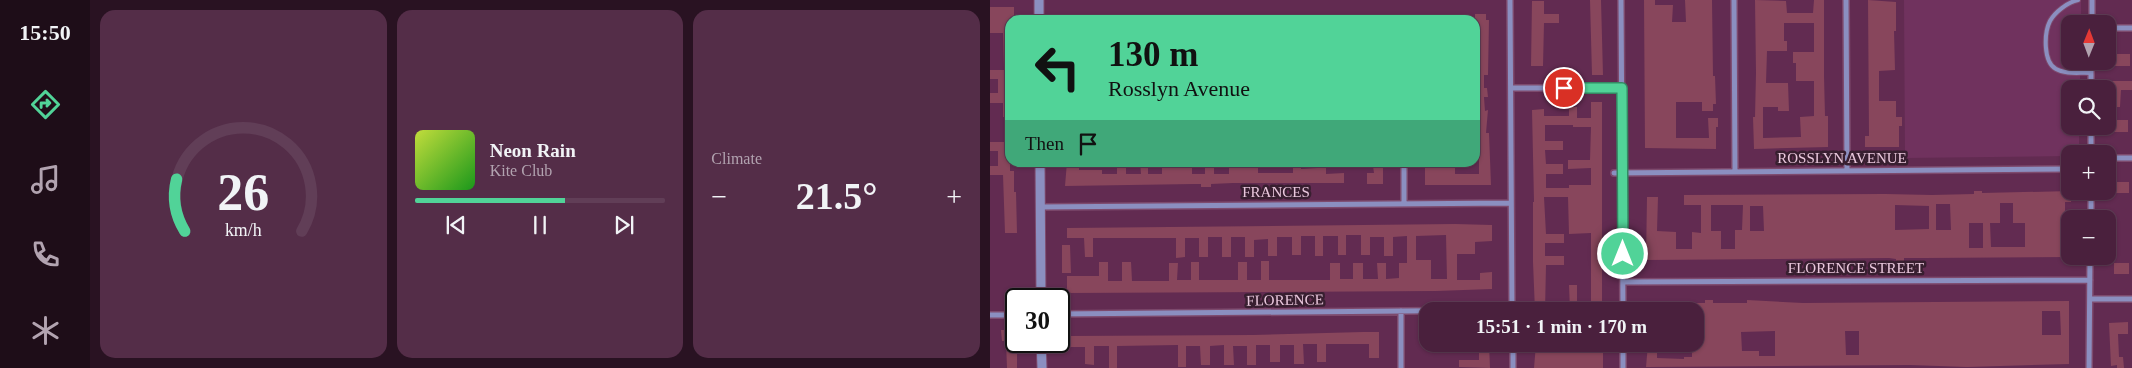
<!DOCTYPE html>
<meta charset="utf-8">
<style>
:root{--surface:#4a203d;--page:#542d48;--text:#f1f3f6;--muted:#b2a3b0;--line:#613e57;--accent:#51d398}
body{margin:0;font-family:"Times New Roman",serif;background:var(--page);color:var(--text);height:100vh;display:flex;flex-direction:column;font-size:19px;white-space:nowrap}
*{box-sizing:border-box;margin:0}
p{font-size:16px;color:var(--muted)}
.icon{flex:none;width:28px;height:28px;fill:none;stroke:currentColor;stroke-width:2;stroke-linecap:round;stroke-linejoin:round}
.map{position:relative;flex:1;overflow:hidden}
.details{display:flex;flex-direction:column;gap:10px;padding:10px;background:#291222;width:900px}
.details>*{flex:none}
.guide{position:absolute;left:15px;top:15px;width:475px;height:152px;border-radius:15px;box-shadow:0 1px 4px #0004,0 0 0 1px var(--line);background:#51d398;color:#111;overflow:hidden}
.needle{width:32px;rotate:1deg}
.tools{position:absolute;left:1071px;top:15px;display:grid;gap:10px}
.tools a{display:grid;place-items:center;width:55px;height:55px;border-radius:10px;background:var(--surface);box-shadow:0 1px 4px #0004,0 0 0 1px var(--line);font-size:25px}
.speed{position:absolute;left:15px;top:288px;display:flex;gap:10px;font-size:25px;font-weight:700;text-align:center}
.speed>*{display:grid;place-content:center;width:65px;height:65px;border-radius:50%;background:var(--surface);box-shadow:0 1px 4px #0004,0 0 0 1px var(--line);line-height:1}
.speed .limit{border:2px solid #111;border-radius:8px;background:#fff;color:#111}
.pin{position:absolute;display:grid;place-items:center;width:42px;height:42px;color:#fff;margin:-21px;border:2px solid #fff;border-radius:50%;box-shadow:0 1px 5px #0007}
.me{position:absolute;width:55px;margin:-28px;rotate:0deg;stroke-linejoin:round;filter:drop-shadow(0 0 4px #0008)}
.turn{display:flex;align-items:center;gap:18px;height:105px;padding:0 20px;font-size:22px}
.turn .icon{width:65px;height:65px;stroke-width:2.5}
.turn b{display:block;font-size:35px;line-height:42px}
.then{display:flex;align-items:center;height:48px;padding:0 20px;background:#0003;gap:10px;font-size:19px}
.big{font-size:38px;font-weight:800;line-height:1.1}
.details .card{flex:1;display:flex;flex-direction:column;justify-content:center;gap:8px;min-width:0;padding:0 18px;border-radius:15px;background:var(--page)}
.details .dial{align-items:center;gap:0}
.dial svg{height:130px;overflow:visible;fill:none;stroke:var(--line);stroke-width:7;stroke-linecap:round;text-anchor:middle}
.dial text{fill:var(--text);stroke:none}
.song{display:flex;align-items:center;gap:15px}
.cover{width:60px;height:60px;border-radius:8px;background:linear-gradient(135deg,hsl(70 70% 55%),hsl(120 70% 35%))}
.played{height:5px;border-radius:2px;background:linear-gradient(90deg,var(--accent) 60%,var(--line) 60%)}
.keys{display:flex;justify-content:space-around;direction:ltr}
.heat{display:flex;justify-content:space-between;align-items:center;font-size:28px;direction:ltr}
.details .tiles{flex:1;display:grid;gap:10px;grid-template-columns:repeat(3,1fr)}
.trip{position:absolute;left:429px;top:302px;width:285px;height:50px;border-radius:15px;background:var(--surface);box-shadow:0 1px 4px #0004,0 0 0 1px var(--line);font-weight:800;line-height:50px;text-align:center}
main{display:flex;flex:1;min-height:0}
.tab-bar{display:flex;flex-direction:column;width:90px;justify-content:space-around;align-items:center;background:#1e0d18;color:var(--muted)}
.tab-bar .icon{width:35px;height:35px}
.tab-bar .current{color:var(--accent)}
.tab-bar b{font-size:22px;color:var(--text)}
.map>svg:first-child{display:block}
.built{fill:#70325e}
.building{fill:#88465c;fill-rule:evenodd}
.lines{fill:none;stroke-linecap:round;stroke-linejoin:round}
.service-casing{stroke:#7d4a6d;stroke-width:6}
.minor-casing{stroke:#7d4a6d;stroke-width:8}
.tertiary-casing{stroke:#7d4a6d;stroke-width:11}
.service{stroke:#8b8fc0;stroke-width:4}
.minor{stroke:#8b8fc0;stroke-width:5}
.tertiary{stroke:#8b8fc0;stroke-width:9}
.route-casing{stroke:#358963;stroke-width:12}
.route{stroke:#51d398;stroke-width:9}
.labels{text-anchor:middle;stroke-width:5;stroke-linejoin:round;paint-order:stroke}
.street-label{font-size:15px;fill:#eac8dd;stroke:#381f30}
</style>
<main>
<nav class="tab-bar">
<b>15:50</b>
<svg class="icon current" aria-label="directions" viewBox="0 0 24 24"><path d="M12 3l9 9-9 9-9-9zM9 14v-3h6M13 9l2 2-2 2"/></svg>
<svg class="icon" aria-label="music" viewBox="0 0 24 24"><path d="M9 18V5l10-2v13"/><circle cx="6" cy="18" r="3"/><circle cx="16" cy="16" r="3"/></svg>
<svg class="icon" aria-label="phone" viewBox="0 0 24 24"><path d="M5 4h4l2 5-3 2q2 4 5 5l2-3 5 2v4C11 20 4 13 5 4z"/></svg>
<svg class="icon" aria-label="climate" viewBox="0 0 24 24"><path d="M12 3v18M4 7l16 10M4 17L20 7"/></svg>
</nav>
<section class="details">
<div class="tiles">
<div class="card dial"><svg viewBox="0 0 100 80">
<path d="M14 69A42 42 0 1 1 86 69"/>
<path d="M14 69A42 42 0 0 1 9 37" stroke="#51d398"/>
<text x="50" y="56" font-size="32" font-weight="700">26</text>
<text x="50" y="72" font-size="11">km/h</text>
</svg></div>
<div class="card">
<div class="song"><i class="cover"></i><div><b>Neon Rain</b><p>Kite Club</p></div></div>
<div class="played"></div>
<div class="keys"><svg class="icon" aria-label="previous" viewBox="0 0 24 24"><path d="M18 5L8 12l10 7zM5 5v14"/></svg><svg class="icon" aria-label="pause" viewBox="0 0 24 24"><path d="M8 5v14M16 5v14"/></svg><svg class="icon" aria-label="next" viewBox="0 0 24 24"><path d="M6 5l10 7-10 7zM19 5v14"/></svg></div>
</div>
<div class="card"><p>Climate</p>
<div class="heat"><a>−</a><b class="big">21.5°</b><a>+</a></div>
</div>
</div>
</section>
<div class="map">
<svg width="1142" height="368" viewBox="0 0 1142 368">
<rect width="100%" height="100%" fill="#622b51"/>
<path class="built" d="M914,0H1091V24H1080V61H1090V89H1080V126H1089V152L1087,154H1080V156L915,158Z"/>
<path class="building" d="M600,0H611L613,75H602Z
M654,0H665V5H683L682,22H696L695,0H722L723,76H725L726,104H723V111H712V102H686V138H719L718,118H728V127H726V149L655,148Z
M765,0L796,1L797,13H823L824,0H834V76L835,116H838V147L764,149L763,117H765L766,73ZM794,23H824V52H803V63H806V81H824V116L810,117L811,137L773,138V107H788V111H799L798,83H776L777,51H797V41H794Z
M878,0L906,2V31H904L905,70L889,71V101H906V117H912V126H909V147H875V136H879Z
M542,1H554V14H569V23H554L553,66H541Z
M0,7H24V18H20V117H13V103H0V93H8V79H0V70H14L13,33H0Z
M485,14H496V20H499L498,75H494V88H497L498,97H494L495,111L498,110L496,133H499L501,185H435V162H465V174H489V142H485Z
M1124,54H1140V66H1124Z
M1122,81H1142V90H1131L1130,107H1122Z
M601,102H612V311H580L579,285H587V304H601V233L579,234L578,197H554L556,234H574V243H555V256H574V265H556L555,311H545L543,262V202H544L542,110L554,109V116H579V107H587V118H601ZM555,125H583V127H601L600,160H578V169L601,168V185H579V188H556V174H573V164H556L555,150H573V141H555Z
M1123,120H1138V132H1123Z
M0,142H20V171H24V192H26L27,233H15L13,175H0V166H8V151H0Z
M77,162H89V170H112V174H127V162H136V174H151L150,162H158V174H172V162H202V174H215V162H224V174H239V162H268V173H303V162H311V169L327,168V162H336V174L354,173V183H243L221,184V187H211V184H204L75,186Z
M383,166H393V184H377V173H384Z
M1124,182H1139V193H1124Z
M984,191H992V193L1081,191V202H1075V229H1080V257L934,258H914V262H906V259L899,258L656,260L657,197H668L667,231L686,232V249H702V232L711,233V205H694V195L895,194L942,195L984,194ZM1010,203H1023V223H1035V247H1001L1000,223H1010ZM946,204H960L961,230H946ZM721,205H753L752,230H745V249H731V231H721ZM905,205L939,206V229L905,230ZM760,206H773L774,231H760ZM979,223H993V248H979Z
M465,224L502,225V241L485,242V254H467V280H490V273L502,272V289L446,291L77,293V276H109V262H118V281H132V262H141L142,281H179V263H188L187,280H201V262H209V280H248V262H257V280H271V261H279V280H340V263H350V279H363V263H373V279H388L387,263H396V279L409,278V263H417V236L403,237V256H394V237H380V255H371V235H356V255H348V236H333V256H325V236H311V255H302V237H287V256H278V239L264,240V257H255V237H241V257H232V237H218V257H209V238H195V257L186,258V238H103V257H95L94,238H77V228ZM456,235L457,279H441V260H426V236Z
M72,245H80L81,273H72Z
M1124,263H1139V274H1124Z
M715,300H723V303H757V300L813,303L1079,301V364L977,367L920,365L656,367L658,344H667V358L694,359V357H702V344H705V339H711V313L656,311V303H715ZM1052,311H1070L1071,335H1052ZM785,331V356H769V351H752L751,332ZM855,331H869V355H856Z
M1138,322V334H1128L1129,357H1133L1134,368H1127V365L1121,366L1119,323Z
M11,330H23V339H26L27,341V368H17L16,341H12Z
M373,332H389V358H379V344H336V362H327V344H313L314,364H304V345H290V362H280V345H266V365H257V346H243L244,365H234V345L220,346V365H211L210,346H196V367H188V345L127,346V368H119V346H104V365L95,364V347H78V336L263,335Z
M489,344H499L500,368L469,367V360H489Z
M546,344H591V347H613V368H544Z"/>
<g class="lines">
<defs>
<path id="service" d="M1088,0C1078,2 1065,12 1060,21C1054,33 1053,62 1066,69C1076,75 1091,72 1101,73"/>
<path id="minor" d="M520,0L522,311
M631,0L633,311
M744,0L745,171
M856,0L857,171
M1102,24V0
M1118,28H1142
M521,88H632
M1101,89V61
M1101,154V126
M1118,158H1142
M414,162V204
M624,173L1080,169
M50,207L521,203
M1101,219V191
M633,282L1100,280
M1100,299H1142
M69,314L522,310
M0,315H26
M523,344V368
M633,344V368
M411,368V311
M1099,368L1100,256"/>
<path id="tertiary" d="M49,0V20
M50,162L51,299
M51,341L52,368"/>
</defs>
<use href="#service" class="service-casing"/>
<use href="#minor" class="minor-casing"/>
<use href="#tertiary" class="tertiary-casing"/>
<use href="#service" class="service"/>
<use href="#minor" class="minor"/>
<use href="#tertiary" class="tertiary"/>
</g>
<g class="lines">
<defs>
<path id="route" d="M574,88H632L633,254"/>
</defs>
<use href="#route" class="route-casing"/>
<use href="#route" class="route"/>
</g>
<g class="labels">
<g class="street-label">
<text x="852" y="163">ROSSLYN AVENUE</text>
<text x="286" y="197">FRANCES</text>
<text x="866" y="273">FLORENCE STREET</text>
<text transform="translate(295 300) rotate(-1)" y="5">FLORENCE</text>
</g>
</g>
</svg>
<div class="tools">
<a><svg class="needle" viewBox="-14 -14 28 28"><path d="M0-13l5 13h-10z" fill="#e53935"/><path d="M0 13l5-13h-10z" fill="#b2a3b0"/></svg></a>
<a><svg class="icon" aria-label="search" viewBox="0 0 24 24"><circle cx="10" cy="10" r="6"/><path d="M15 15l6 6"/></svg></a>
<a>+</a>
<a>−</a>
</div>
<div class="speed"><div class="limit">30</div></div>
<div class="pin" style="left:574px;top:88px;background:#d93025"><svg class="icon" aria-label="arrive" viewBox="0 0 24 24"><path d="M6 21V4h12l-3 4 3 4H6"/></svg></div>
<svg class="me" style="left:633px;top:254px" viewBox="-20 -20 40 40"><circle r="17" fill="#51d398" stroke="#fff" stroke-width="3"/><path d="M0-11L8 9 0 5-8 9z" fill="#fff"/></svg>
<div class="trip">15:51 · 1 min · 170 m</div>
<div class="guide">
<div class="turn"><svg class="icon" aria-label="left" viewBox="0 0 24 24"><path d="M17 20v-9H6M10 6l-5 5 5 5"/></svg><div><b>130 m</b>Rosslyn Avenue</div></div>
<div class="then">Then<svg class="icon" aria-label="arrive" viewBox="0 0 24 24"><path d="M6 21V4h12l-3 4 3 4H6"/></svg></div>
</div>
</div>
</main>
